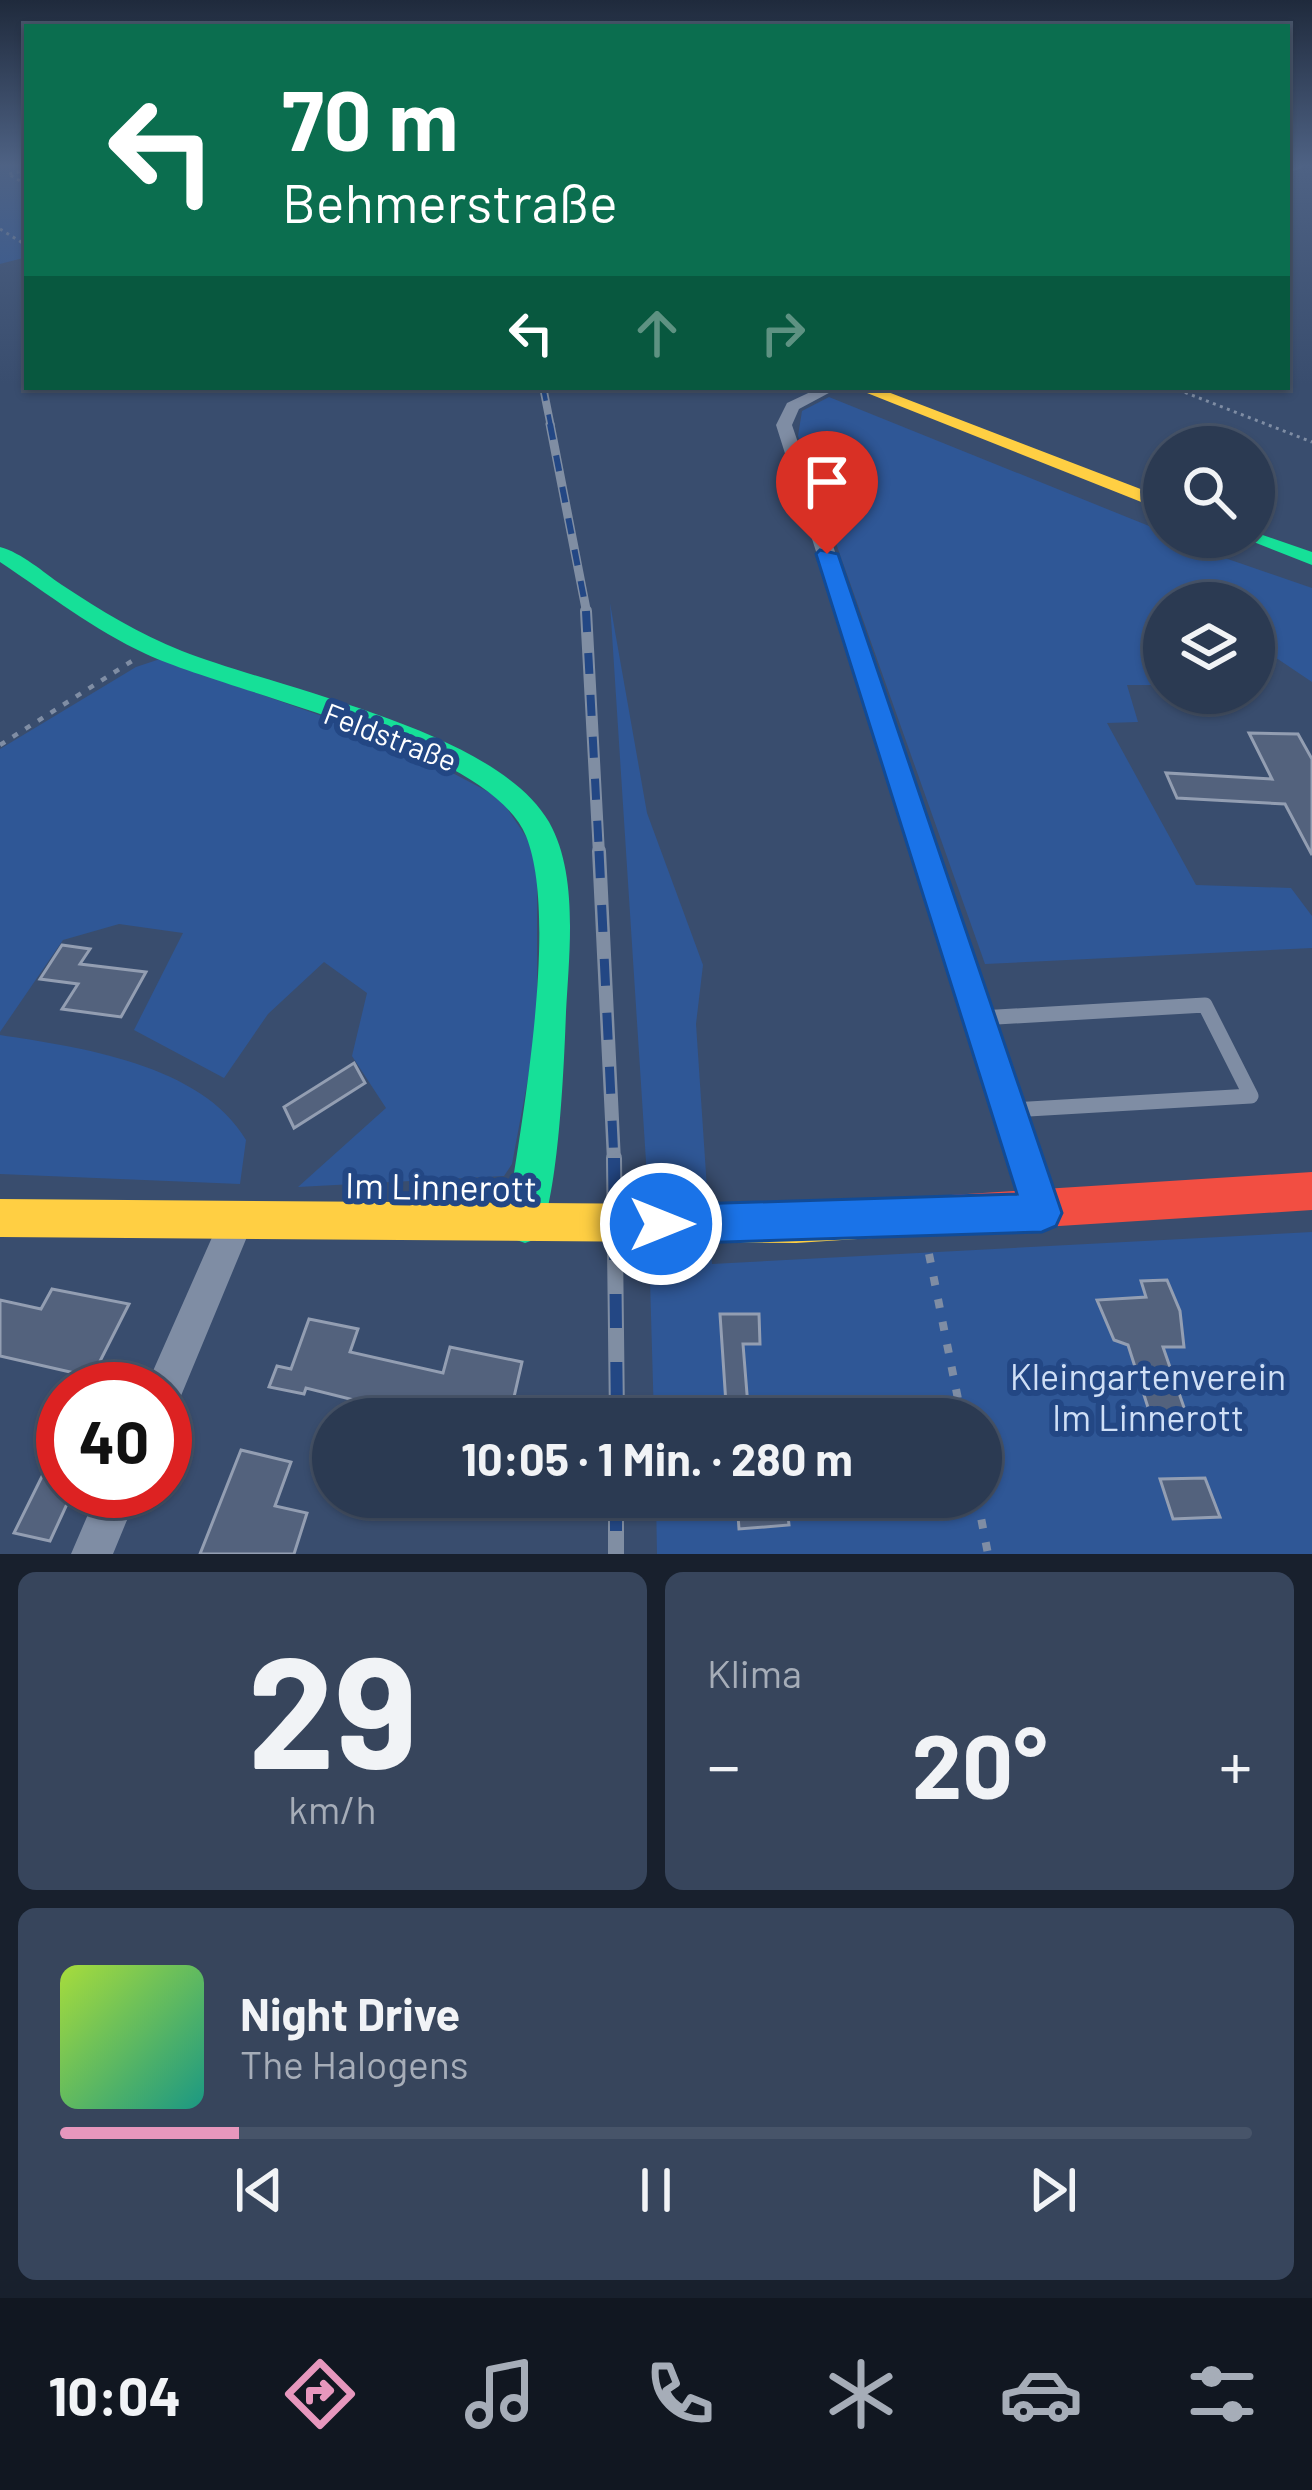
<!DOCTYPE html>
<html lang="de">
<meta charset="utf-8">
<style>
:root{--surface:#2b3a52;--page:#37455c;--text:#f1f3f6;--muted:#a6adb8;--line:#475469;--accent:#e797bd}
body{margin:0;font-family:Barlow,sans-serif;background:var(--page);color:var(--text);height:100vh;display:flex;flex-direction:column;font-size:45px;white-space:nowrap}
*{box-sizing:border-box;margin:0}
p{font-size:39px;color:var(--muted)}
.icon{flex:none;width:66px;height:66px;fill:none;stroke:currentColor;stroke-width:2;stroke-linecap:round;stroke-linejoin:round}
.map{position:relative;height:1554px;overflow:hidden}
.side{display:flex;flex-direction:column;gap:18px;padding:18px;background:#18202d;flex:1}
.side>*{flex:none}
.guide{position:absolute;left:24px;top:24px;width:1266px;height:366px;border-radius:0px;box-shadow:0 3px 9px #0004,0 0 0 3px var(--line);background:#0b6e4f;color:#fff;overflow:hidden}
.fabs{position:absolute;left:1143px;top:426px;display:grid;gap:24px}
.fabs a{display:grid;place-items:center;width:132px;height:132px;border-radius:50%;background:var(--surface);box-shadow:0 3px 9px #0004,0 0 0 3px var(--line);font-size:60px}
.speed{position:absolute;left:36px;top:1362px;display:flex;gap:24px;font-size:60px;font-weight:700;text-align:center}
.speed>*{display:grid;place-content:center;width:156px;height:156px;border-radius:50%;background:var(--surface);box-shadow:0 3px 9px #0004,0 0 0 3px var(--line);line-height:1}
.speed .limit{border:18px solid #d22;background:#fff;color:#111}
.pin{position:absolute;display:grid;place-items:center;width:102px;height:102px;color:#fff;margin:-123px -51px;border-radius:50% 50% 50% 0;rotate:-45deg;box-shadow:0 0 12px #0007}
.pin .icon{rotate:45deg}
.me{position:absolute;width:132px;margin:-66px;rotate:90deg;stroke-linejoin:round;filter:drop-shadow(0 0 9px #0008)}
.turn{display:flex;align-items:center;gap:42px;height:252px;padding:0 60px;font-size:54px}
.turn .icon{width:156px;height:156px;stroke-width:2.5}
.turn b{display:block;font-size:84px;line-height:102px}
.lanes{display:flex;align-items:center;height:114px;padding:0 60px;background:#0003;justify-content:center;gap:60px;direction:ltr}
.lanes .off{opacity:.35}
.big{font-size:90px;font-weight:700;line-height:1.1}
.side .tile{flex:1;display:flex;flex-direction:column;justify-content:center;gap:18px;min-width:0;padding:0 42px;border-radius:18px;background:var(--page)}
.side .dial{align-items:center;gap:0}
.dial b{font-size:156px;line-height:1}
.song{display:flex;align-items:center;gap:36px}
.cover{width:144px;height:144px;border-radius:18px;background:linear-gradient(135deg,hsl(80 70% 55%),hsl(170 70% 35%))}
.played{height:12px;border-radius:6px;background:linear-gradient(90deg,var(--accent) 15%,var(--line) 15%)}
.keys{display:flex;justify-content:space-around;direction:ltr}
.heat{display:flex;justify-content:space-between;align-items:center;font-size:66px;direction:ltr}
.side .tiles{flex:1;display:grid;gap:18px;grid-template-columns:1fr 1fr}
.tile:last-child{grid-column:span 2}
.trip{position:absolute;left:312px;top:1398px;width:690px;height:120px;border-radius:60px;background:var(--surface);box-shadow:0 3px 9px #0004,0 0 0 3px var(--line);font-weight:700;line-height:120px;text-align:center}
.dock{display:flex;height:192px;justify-content:space-around;align-items:center;background:#111721;color:var(--muted)}
.dock .icon{width:84px;height:84px}
.dock .on{color:var(--accent)}
.dock b{font-size:54px;color:var(--text)}
.map>svg:first-child{display:block}
.green{fill:#2f5796}
.building{fill:#53627d;stroke:#939eb2;stroke-width:3}
.lines{fill:none;stroke-linecap:round;stroke-linejoin:round}
.path-far2{stroke:#7f8da4;stroke-width:3;stroke-dasharray:3 4.5;stroke-linecap:butt}
.path-far1{stroke:#7f8da4;stroke-width:4.5;stroke-dasharray:6 9;stroke-linecap:butt}
.path{stroke:#7f8da4;stroke-width:8;stroke-dasharray:9 14;stroke-linecap:butt}
.lane{stroke:#7f8da4;stroke-width:15}
.street{fill:#7f8da4;fill-rule:evenodd}
.fast{fill:#16e098;fill-rule:evenodd}
.slow{fill:#ffcf43;fill-rule:evenodd}
.jam{fill:#f24e42;fill-rule:evenodd}
.rail-far4-casing{stroke:#808ea3;stroke-width:8}
.rail-far3-casing{stroke:#808ea3;stroke-width:9}
.rail-far2-casing{stroke:#808ea3;stroke-width:12}
.rail-far1-casing{stroke:#808ea3;stroke-width:14}
.rail-casing{stroke:#808ea3;stroke-width:16}
.rail-far4{stroke:#234784;stroke-width:4.5;stroke-dasharray:14;stroke-linecap:butt}
.rail-far3{stroke:#234784;stroke-width:6;stroke-dasharray:16;stroke-linecap:butt}
.rail-far2{stroke:#234784;stroke-width:8;stroke-dasharray:21;stroke-linecap:butt}
.rail-far1{stroke:#234784;stroke-width:9;stroke-dasharray:27;stroke-linecap:butt}
.rail{stroke:#234784;stroke-width:12;stroke-dasharray:34;stroke-linecap:butt}
.route{fill:#1a73e8;stroke:#114b97;stroke-width:3}
.labels{text-anchor:middle;stroke-width:12;stroke-linejoin:round;paint-order:stroke}
.street-label{font-size:30px;fill:#fff;stroke:#234784}
.near-street-label{font-size:36px;fill:#fff;stroke:#234784}
.near-park-label{font-size:36px;fill:#cfdff6;stroke:#234784}
</style>
<div class="map">
<svg width="1312" height="1554" viewBox="0 0 1312 1554">
<rect width="100%" height="100%" fill="#394d6e"/>
<path class="green" d="M0,166H27V257L0,264Z
M829,397L1164,532V537L1312,588V682L1254,643V603H1164V685H1127L1138,722L1107,723L1196,885L1291,888L1312,916V948L985,964L798,436L802,411Z
M610,603L647,813L703,965L696,1024L712,1264L1312,1232V1554H657L656,1497H981V1419H654L647,1177Z
M160,659L390,740L500,798L537,853V1030L512,1164L504,1176L298,1187L386,1108L352,1056L367,993L324,962L268,1014L224,1078L134,1030L183,933L119,924L63,940L0,1032V749L136,667Z
M0,1035C78,1047 202,1064 246,1140L240,1184L0,1174Z"/>
<path class="building" d="M1249,733L1298,734L1312,759V855L1285,804L1177,798L1166,773L1272,779Z
M62,945L90,949L80,964L146,972L121,1017L62,1009L78,984L40,979Z
M354,1063L365,1083L294,1128L284,1107Z
M1167,1280L1180,1311L1184,1347H1163L1188,1419L1152,1420L1128,1345L1114,1340L1097,1300L1146,1297L1141,1281Z
M52,1289L129,1304L92,1377L0,1356V1300L41,1309Z
M720,1314H759L760,1344H743L749,1419H727Z
M309,1319L358,1329L350,1352L443,1373L450,1347L522,1362L509,1419H430L306,1388L304,1394L269,1387L277,1366L291,1369Z
M63,1434V1491H73L50,1541L14,1533Z
M241,1450L291,1462L275,1506L307,1513L294,1554H200Z
M1205,1478L1220,1517L1173,1519L1160,1479Z
M786,1497L789,1525L739,1529L737,1501Z"/>
<g class="lines">
<path class="path-far2" d="M27,170L8,174L27,185
M0,229L26,245
M1171,387L1312,442"/>
<path class="path-far1" d="M0,745L132,661"/>
<path class="path" d="M929,1254L962,1419
M977,1497L988,1554"/>
<path class="lane" d="M980,1018L1205,1005L1251,1096L1011,1110"/>
<path class="street" d="M1304,166L1302,168L1287,173V167Z
M821,387H840L799,409L792,425L1059,1212L1054,1224L1042,1229L1030,1224L1025,1212L776,425L787,403Z
M237,1203L249,1208L254,1220L178,1403L165,1408V1389H145L225,1208Z
M98,1491H139L113,1554H71Z"/>
<path class="fast" d="M1254,532L1312,552V565L1241,537H1254Z
M0,547C22,553 43,572 62,585C100,610 139,634 182,651C279,689 496,730 549,822C579,875 569,953 566,1012C564,1067 559,1190 539,1238L525,1243L511,1238L506,1224C520,1131 560,920 526,836C489,746 233,694 146,654C94,630 48,594 0,562Z"/>
<path class="slow" d="M852,387H875L1164,498V511Z
M0,1199L796,1205L888,1199L902,1204L907,1218L902,1232L888,1237L796,1243L0,1237Z"/>
<path class="jam" d="M1312,1172V1210L888,1237L874,1232L869,1218L874,1204L888,1199Z"/>
<defs>
<path id="rail-far4" d="M543,387L551,427"/>
<path id="rail-far3" d="M550,424L587,614"/>
<path id="rail-far2" d="M586,611L599,854"/>
<path id="rail-far1" d="M599,851L614,1161"/>
<path id="rail" d="M614,1158L617,1419
M616,1497V1554"/>
</defs>
<use href="#rail-far4" class="rail-far4-casing"/>
<use href="#rail-far3" class="rail-far3-casing"/>
<use href="#rail-far2" class="rail-far2-casing"/>
<use href="#rail-far1" class="rail-far1-casing"/>
<use href="#rail" class="rail-casing"/>
<use href="#rail-far4" class="rail-far4"/>
<use href="#rail-far3" class="rail-far3"/>
<use href="#rail-far2" class="rail-far2"/>
<use href="#rail-far1" class="rail-far1"/>
<use href="#rail" class="rail"/>
</g>
<linearGradient id="sky" x2="0" y2="1"><stop stop-color="#1f2a3c"/><stop offset="0.43" stop-color="#4e6284"/><stop offset="1" stop-color="#4e6284" stop-opacity="0"/></linearGradient>
<rect width="1312" height="384" fill="url(#sky)"/>
<path class="route" d="M820,550L838,554L1062,1213L1056,1226L1042,1232L661,1244L647,1238L641,1224L647,1210L661,1205L1017,1194L816,554Z"/>
<g class="labels">
<g class="street-label">
<text transform="translate(390 738) rotate(21)" y="10">Feldstraße</text>
</g>
<g class="near-street-label">
<text transform="translate(441 1187) rotate(1)" y="13">Im Linnerott</text>
</g>
<g class="near-park-label">
<text x="1148" y="1390">Kleingartenverein<tspan x="1148" dy="41">Im Linnerott</tspan></text>
</g>
</g>
</svg>
<div class="fabs">
<a><svg class="icon" aria-label="search" viewBox="0 0 24 24"><circle cx="10" cy="10" r="6"/><path d="M15 15l6 6"/></svg></a>
<a><svg class="icon" aria-label="layers" viewBox="0 0 24 24"><path d="M12 4l9 5-9 5-9-5zM3 14l9 5 9-5"/></svg></a>
</div>
<div class="speed"><div class="limit">40</div></div>
<div class="pin" style="left:827px;top:554px;background:#d93025"><svg class="icon" aria-label="arrive" viewBox="0 0 24 24"><path d="M6 21V4h12l-3 4 3 4H6"/></svg></div>
<svg class="me" style="left:661px;top:1224px" viewBox="-20 -20 40 40"><circle r="17" fill="#1a73e8" stroke="#fff" stroke-width="3"/><path d="M0-11L8 9 0 5-8 9z" fill="#fff"/></svg>
<div class="trip">10:05 · 1 Min. · 280 m</div>
<div class="guide">
<div class="turn"><svg class="icon" aria-label="left" viewBox="0 0 24 24"><path d="M17 20v-9H6M10 6l-5 5 5 5"/></svg><div><b>70 m</b>Behmerstraße</div></div>
<div class="lanes"><svg class="icon" aria-label="left" viewBox="0 0 24 24"><path d="M17 20v-9H6M10 6l-5 5 5 5"/></svg><svg class="icon off" aria-label="ahead" viewBox="0 0 24 24"><path d="M12 20V5M6 11l6-6 6 6"/></svg><svg class="icon off" aria-label="right" viewBox="0 0 24 24"><path d="M7 20v-9h11M14 6l5 5-5 5"/></svg></div>
</div>
</div>
<section class="side">
<div class="tiles">
<div class="tile dial"><b>29</b><p>km/h</p></div>
<div class="tile"><p>Klima</p>
<div class="heat"><a>−</a><b class="big">20°</b><a>+</a></div>
</div>
<div class="tile">
<div class="song"><i class="cover"></i><div><b>Night Drive</b><p>The Halogens</p></div></div>
<div class="played"></div>
<div class="keys"><svg class="icon" aria-label="previous" viewBox="0 0 24 24"><path d="M18 5L8 12l10 7zM5 5v14"/></svg><svg class="icon" aria-label="pause" viewBox="0 0 24 24"><path d="M8 5v14M16 5v14"/></svg><svg class="icon" aria-label="next" viewBox="0 0 24 24"><path d="M6 5l10 7-10 7zM19 5v14"/></svg></div>
</div>
</div>
</section>
<nav class="dock">
<b>10:04</b>
<svg class="icon on" aria-label="directions" viewBox="0 0 24 24"><path d="M12 3l9 9-9 9-9-9zM9 14v-3h6M13 9l2 2-2 2"/></svg>
<svg class="icon" aria-label="music" viewBox="0 0 24 24"><path d="M9 18V5l10-2v13"/><circle cx="6" cy="18" r="3"/><circle cx="16" cy="16" r="3"/></svg>
<svg class="icon" aria-label="phone" viewBox="0 0 24 24"><path d="M5 4h4l2 5-3 2q2 4 5 5l2-3 5 2v4C11 20 4 13 5 4z"/></svg>
<svg class="icon" aria-label="climate" viewBox="0 0 24 24"><path d="M12 3v18M4 7l16 10M4 17L20 7"/></svg>
<svg class="icon" aria-label="car" viewBox="0 0 24 24"><path d="M5 17H2v-5l4-1 3-4h7l3 4 3 1v5h-3M9 17h6M6 11h13"/><circle cx="7" cy="17" r="2"/><circle cx="17" cy="17" r="2"/></svg>
<svg class="icon" aria-label="filters" viewBox="0 0 24 24"><path d="M4 7h16M4 17h16"/><circle cx="9" cy="7" r="2"/><circle cx="15" cy="17" r="2"/></svg>
</nav>
